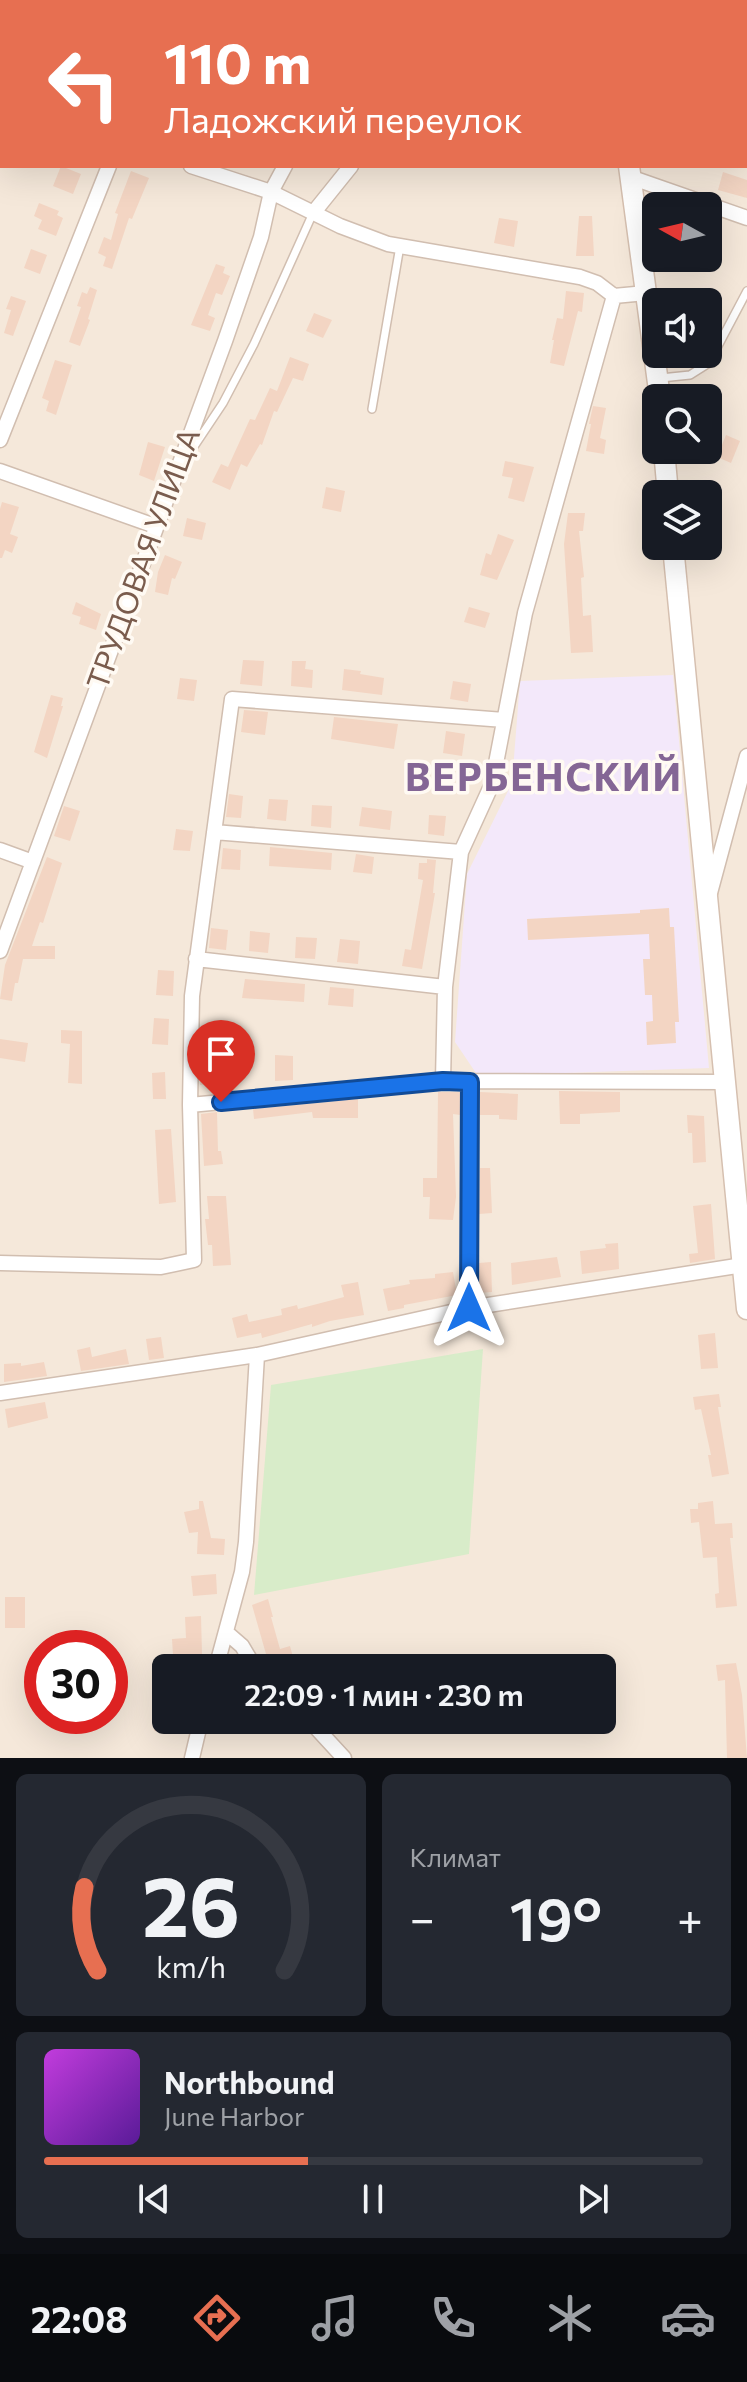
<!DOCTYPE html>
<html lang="ru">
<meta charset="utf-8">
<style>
:root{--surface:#171b24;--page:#242831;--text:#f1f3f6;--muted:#9ea1a6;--line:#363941;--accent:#e76f51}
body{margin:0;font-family:Commissioner,sans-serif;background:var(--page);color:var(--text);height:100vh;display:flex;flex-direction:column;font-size:30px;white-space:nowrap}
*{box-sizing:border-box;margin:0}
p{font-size:26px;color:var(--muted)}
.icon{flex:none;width:44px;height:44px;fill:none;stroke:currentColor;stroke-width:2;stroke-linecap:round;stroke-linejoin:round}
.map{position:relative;height:1758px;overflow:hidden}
.sheet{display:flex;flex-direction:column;gap:16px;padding:16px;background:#0d0f14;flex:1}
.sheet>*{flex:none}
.banner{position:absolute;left:0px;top:0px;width:748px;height:168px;box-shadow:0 8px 32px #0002;background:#e76f51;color:#fff;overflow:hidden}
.needle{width:52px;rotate:278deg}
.tools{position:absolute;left:642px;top:192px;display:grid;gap:16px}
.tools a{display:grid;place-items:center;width:80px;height:80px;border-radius:12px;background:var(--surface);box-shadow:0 8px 32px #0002;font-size:40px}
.speed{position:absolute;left:24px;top:1630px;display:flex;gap:16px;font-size:40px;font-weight:700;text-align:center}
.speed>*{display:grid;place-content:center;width:104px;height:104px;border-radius:50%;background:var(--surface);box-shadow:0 8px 32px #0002;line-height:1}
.speed .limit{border:12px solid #d22;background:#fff;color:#111}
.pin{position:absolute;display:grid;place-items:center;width:68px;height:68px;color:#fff;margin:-82px -34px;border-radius:50% 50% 50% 0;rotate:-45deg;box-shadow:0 0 8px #0007}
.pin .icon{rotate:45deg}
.me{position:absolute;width:88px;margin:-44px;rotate:0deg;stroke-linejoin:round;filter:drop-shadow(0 0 6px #0008)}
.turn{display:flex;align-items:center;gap:28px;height:168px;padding:0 32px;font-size:36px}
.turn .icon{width:104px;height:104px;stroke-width:2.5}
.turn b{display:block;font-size:56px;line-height:68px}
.big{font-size:60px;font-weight:600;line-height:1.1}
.sheet .card{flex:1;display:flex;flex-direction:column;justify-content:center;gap:12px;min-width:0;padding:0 28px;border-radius:12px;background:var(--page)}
.sheet .dial{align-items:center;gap:0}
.dial svg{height:208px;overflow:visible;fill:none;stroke:var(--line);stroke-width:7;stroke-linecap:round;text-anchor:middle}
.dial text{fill:var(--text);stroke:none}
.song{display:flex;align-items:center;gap:24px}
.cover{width:96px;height:96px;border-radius:12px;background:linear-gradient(135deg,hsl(290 70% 55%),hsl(270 70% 35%))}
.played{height:8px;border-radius:4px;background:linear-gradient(90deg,var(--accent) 40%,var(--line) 40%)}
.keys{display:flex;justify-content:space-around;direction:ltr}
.heat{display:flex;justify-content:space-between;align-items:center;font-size:44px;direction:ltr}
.sheet .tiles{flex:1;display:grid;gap:16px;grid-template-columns:1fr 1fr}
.card:last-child{grid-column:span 2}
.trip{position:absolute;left:152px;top:1654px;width:464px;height:80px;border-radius:12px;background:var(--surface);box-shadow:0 8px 32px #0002;font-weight:600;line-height:80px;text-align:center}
.tabs{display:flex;height:128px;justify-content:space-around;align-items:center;background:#090b0e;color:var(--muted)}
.tabs .icon{width:56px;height:56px}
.tabs .active{color:var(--accent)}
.tabs b{font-size:36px;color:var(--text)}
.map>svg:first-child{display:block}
.residential{fill:#f5e8da;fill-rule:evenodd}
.education{fill:#f3e8fa}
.green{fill:#d8ecc9}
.building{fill:#f3d5c3}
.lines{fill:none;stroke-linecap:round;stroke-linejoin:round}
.lane-casing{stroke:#d1beb0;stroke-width:10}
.street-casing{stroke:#d1beb0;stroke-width:17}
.secondary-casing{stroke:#d6c0b0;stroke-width:23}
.lane{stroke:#fff;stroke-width:7}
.street{stroke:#fff;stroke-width:14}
.secondary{stroke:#fff;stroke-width:20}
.route-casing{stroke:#114b97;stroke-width:20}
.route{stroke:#1a73e8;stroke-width:14}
.labels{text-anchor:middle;stroke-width:7;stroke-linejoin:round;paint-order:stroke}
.street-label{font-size:30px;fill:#7a5c4d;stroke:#fffaf3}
.district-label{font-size:38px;font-weight:bold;letter-spacing:2px;fill:#846695;stroke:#fffaf3}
</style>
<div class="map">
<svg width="747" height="1758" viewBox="0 0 747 1758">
<rect width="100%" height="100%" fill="#fdf6ec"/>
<path class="residential" d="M0,0H747V1758H0ZM2,2H746V166H2ZM656,206H708V258H656ZM656,302H708V354H656ZM656,398H708V450H656ZM656,494H708V546H656ZM42,1648H110V1716H42ZM166,1668H602V1720H166Z"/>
<path class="education" d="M673,675L709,1068L478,1076L455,1042L467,874L512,783L520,681Z"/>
<path class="green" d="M483,1349L469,1554L254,1595L271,1385Z"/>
<path class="building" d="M61,166L81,174L73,194L53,186Z
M131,171L149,178L132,219L129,218L112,269L103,266L106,257L98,253L104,237L111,240L118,214L115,213Z
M723,172L747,180V198L718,190Z
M39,203L59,211L57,215L63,218L56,236L38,229L42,220L34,216Z
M579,216H592L594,256H576Z
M499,218L518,221L514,247L494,243Z
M31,249L47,255L40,274L24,268Z
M216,264L225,267L223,273L230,276L222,295L216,293L208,315L215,318L210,331L191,325Z
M90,287L97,290L88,319L90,320L80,346L69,342L81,307L77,306L82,292L87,294Z
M566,291L584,293L582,312L578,311L564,366L550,363L554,340H552L557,318L563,319Z
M11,296L26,301L13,336L4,333L11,310L6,309Z
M314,313L332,320L323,338L306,331Z
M290,357L309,364L303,381L293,378L277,412L274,411L262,445L260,444L247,467L241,464L230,490L212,482L221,464L228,467L250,419L255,420L270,388L277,391Z
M55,360L72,365L56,415L46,411L49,401L42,398Z
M593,406L606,408L600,438L606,440L604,454L586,451L591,424H589Z
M726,435L740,441L731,463L717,457Z
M148,442L165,447L154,481L139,475Z
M505,461L534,467L524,502L508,498L513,478L502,476Z
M326,487L345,491L341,512L322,508Z
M2,502L19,507L10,534L18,537L12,553L5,550L2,558H0V509Z
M568,513H585L583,531H579L584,577L581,578L583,616L591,615L593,652L571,653L564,544Z
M187,518L206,523L202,540L183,536Z
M498,534L514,540L497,580L480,575L486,553L491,555Z
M165,555L182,562L175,579L172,578L168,595L155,592L158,572Z
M76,602L101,614L96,630L79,624L81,617L72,614Z
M469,607L490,613L485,628L464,622Z
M243,660L264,661L262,686L240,684Z
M292,661H306L305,669L313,670L312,688L291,686Z
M344,669L361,671L360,674L384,678L382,695L342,690Z
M180,678L197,680L194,701L177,699Z
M453,681L471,684L468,702L450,699Z
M51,695L63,698L61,706H63L47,758L34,752Z
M244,710L268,712L265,735L241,732Z
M334,717L398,724L394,749L331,739Z
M446,731L465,734L462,756L443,753Z
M229,794L243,796L241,818L226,817Z
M269,799L288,800L286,821L267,819Z
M312,805L332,806L331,828L311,826Z
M64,806L80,811L70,841L54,836Z
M362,807L392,811L390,830L359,826Z
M429,815L446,816L444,836L428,834Z
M176,829L193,831L190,851L173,850Z
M270,847L332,853L331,870L269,866Z
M223,848L241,850L240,870L221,869Z
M356,854L374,857L372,874L353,872Z
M47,857L62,863L43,923L40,922L32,946H55V959H23L18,983H15L12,1001L0,999L5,965Z
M427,859L436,860L433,893H435L422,969L402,966L405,949L411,950L423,880L418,879L419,863H427Z
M669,908L670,927H674L679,1022H675L676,1043L647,1045L646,1022L653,1021L652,995H645L643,959H650L649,934L528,940L527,919L640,913V910Z
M211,928L228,930L226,950L209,948Z
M250,931L270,933L268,953L249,951Z
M296,937L317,938L315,959L295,958Z
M340,939L360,941L358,964L337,962Z
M158,970L174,971L173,996L156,995Z
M245,979L305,984L304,1002L242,998Z
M330,987L354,989L353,1007L328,1005Z
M154,1018L169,1019L168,1045L152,1044Z
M61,1030L82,1031V1084L68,1083L70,1044L61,1043Z
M0,1039L28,1043L25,1062L0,1058Z
M275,1055L293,1056V1080L275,1081Z
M219,1065L221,1083L200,1085L201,1067Z
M165,1072L166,1099H153L152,1073Z
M559,1091L620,1092V1112L580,1114V1124H560Z
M438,1092H460V1115L453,1114L456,1197L453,1220L429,1219L430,1197H423V1178H437Z
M480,1092L518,1094L517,1120L499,1119V1115H480Z
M358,1099V1118H313L312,1112L254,1119L253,1109Z
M217,1112L218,1151H221L223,1164L204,1166L201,1114Z
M687,1115L704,1116L706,1162L693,1163L692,1133H688Z
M171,1129L176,1202L159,1204L155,1130Z
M480,1168H490L492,1213L479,1214Z
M207,1196H226L231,1265L213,1266L212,1245H208L205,1219H209Z
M711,1204L715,1259L690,1263L689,1254L698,1253L693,1206Z
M618,1243L619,1269L582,1274L580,1251L606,1248L605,1244Z
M557,1257L561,1277L512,1285L511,1263Z
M491,1262L492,1292L479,1293V1263Z
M453,1272L457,1295L404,1305V1308L388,1311L383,1289L410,1284L409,1280L435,1278V1274Z
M358,1282L364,1315L330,1321L312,1327V1324L262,1338L261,1333L237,1338L232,1318L247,1314L249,1322L282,1315L281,1309L297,1305L298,1309L344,1297L341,1285Z
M715,1333L718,1368L701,1369L698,1335Z
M161,1337L164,1358L149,1360L146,1339Z
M90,1347L92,1357L126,1349L129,1364L81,1371L77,1350Z
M44,1362L47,1376L4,1382V1364L21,1363V1366Z
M719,1394L721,1407H718L729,1474L712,1477L708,1455H711L701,1409L695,1410L693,1397Z
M45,1402L48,1418L8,1428L5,1409Z
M199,1501H203L211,1538L225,1539L224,1555L197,1554L198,1532L189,1533L184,1512L199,1509Z
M713,1501L715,1524L732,1523L733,1538H730L737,1606L716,1608L715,1594L719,1593L717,1557L703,1558L699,1522L691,1523L690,1509H698V1503Z
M216,1574L217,1594L193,1596L191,1576Z
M5,1597H25V1628H5Z
M268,1599L273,1617H271L280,1649L290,1646L296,1668H270L252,1605Z
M201,1616L202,1654L197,1668H181L184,1655H173L172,1639L186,1638L185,1617Z
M736,1663L742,1695L747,1758H727L725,1680L718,1681L716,1665Z
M159,1693L166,1694V1720H172L170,1733L154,1731Z"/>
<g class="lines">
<defs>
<path id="lane" d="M661,378L690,375L709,363L747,291
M372,409L400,246
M189,454L223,403L254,344L313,213"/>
<path id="street" d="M170,2L171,0
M370,2L371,0
M419,2V0
M0,84L2,85
M191,166L271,192L340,226L388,244L580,277L597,283L614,296L646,293
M630,177L747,218
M314,212L351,166
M0,440L109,166
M0,471L155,526
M214,832L461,852
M0,850L33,862
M710,893L747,756
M0,951L225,341L261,237L271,192L285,166
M196,959L445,987
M443,1081L445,987L461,852L492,784L525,613L614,296
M190,1105L443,1081L725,1082
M0,1263L161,1267L194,1260L190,1105L192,996L232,699L504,720
M469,1308L470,1082
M0,1393L257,1355L469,1308L743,1265
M227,1633L242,1646L255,1668
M216,1668L242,1572L246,1542L257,1355
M309,1720L344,1758
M192,1758L201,1720"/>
<path id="secondary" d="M620,0V2
M629,166L660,398
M664,450L668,494
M673,546L747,1309"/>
</defs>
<use href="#lane" class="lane-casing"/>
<use href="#street" class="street-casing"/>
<use href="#secondary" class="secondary-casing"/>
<use href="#lane" class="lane"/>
<use href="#street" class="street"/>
<use href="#secondary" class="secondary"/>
</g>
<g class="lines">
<defs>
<path id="route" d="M221,1102L443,1081L470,1082L469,1308"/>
</defs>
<use href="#route" class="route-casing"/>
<use href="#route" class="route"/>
</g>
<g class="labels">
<g class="street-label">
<text transform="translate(144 559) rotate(-70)" y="10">ТРУДОВАЯ УЛИЦА</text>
</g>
<g class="district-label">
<text x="544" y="791">ВЕРБЕНСКИЙ</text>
</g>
</g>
</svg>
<div class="tools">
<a><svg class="needle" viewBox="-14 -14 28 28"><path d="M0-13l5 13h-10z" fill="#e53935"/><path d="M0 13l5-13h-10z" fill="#9ea1a6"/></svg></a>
<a><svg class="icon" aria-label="sound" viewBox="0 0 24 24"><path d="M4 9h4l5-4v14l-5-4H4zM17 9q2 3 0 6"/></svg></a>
<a><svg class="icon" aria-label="search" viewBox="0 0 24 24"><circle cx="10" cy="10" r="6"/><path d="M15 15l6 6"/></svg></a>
<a><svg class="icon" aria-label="layers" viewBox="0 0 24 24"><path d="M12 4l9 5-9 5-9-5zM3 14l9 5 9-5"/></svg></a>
</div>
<div class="speed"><div class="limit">30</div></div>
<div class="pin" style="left:221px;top:1102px;background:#d93025"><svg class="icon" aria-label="arrive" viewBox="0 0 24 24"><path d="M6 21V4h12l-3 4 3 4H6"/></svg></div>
<svg class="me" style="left:469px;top:1308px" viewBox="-20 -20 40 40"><path d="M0-17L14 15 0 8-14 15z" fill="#1a73e8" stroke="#fff" stroke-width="4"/></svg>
<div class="trip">22:09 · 1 мин · 230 m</div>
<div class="banner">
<div class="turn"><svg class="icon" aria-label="left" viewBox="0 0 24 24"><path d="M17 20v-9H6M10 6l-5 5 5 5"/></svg><div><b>110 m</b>Ладожский переулок</div></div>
</div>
</div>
<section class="sheet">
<div class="tiles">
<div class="card dial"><svg viewBox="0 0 100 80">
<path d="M14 69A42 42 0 1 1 86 69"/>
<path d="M14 69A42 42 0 0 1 9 37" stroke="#e76f51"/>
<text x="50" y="56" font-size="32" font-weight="700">26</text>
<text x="50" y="72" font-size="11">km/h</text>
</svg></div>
<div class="card"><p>Климат</p>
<div class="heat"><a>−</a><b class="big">19°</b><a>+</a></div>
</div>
<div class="card">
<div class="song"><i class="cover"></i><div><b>Northbound</b><p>June Harbor</p></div></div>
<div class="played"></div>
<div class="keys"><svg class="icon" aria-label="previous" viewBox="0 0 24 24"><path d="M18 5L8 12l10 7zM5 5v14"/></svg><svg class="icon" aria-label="pause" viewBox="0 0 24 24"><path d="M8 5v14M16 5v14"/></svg><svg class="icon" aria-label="next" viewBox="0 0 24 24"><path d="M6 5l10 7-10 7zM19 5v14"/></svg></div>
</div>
</div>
</section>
<nav class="tabs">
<b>22:08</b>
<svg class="icon active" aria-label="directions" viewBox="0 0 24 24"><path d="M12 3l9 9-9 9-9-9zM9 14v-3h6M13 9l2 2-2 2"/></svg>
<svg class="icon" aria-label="music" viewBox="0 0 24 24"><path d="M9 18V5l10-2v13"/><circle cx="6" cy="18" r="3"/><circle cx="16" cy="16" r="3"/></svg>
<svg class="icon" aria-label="phone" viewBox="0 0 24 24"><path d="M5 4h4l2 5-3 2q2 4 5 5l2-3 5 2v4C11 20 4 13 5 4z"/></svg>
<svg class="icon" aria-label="climate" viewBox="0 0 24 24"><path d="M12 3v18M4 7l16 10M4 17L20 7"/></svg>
<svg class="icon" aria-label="car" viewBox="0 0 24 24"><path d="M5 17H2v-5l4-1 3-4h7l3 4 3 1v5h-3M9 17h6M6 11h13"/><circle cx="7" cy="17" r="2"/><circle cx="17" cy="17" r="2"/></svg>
</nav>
